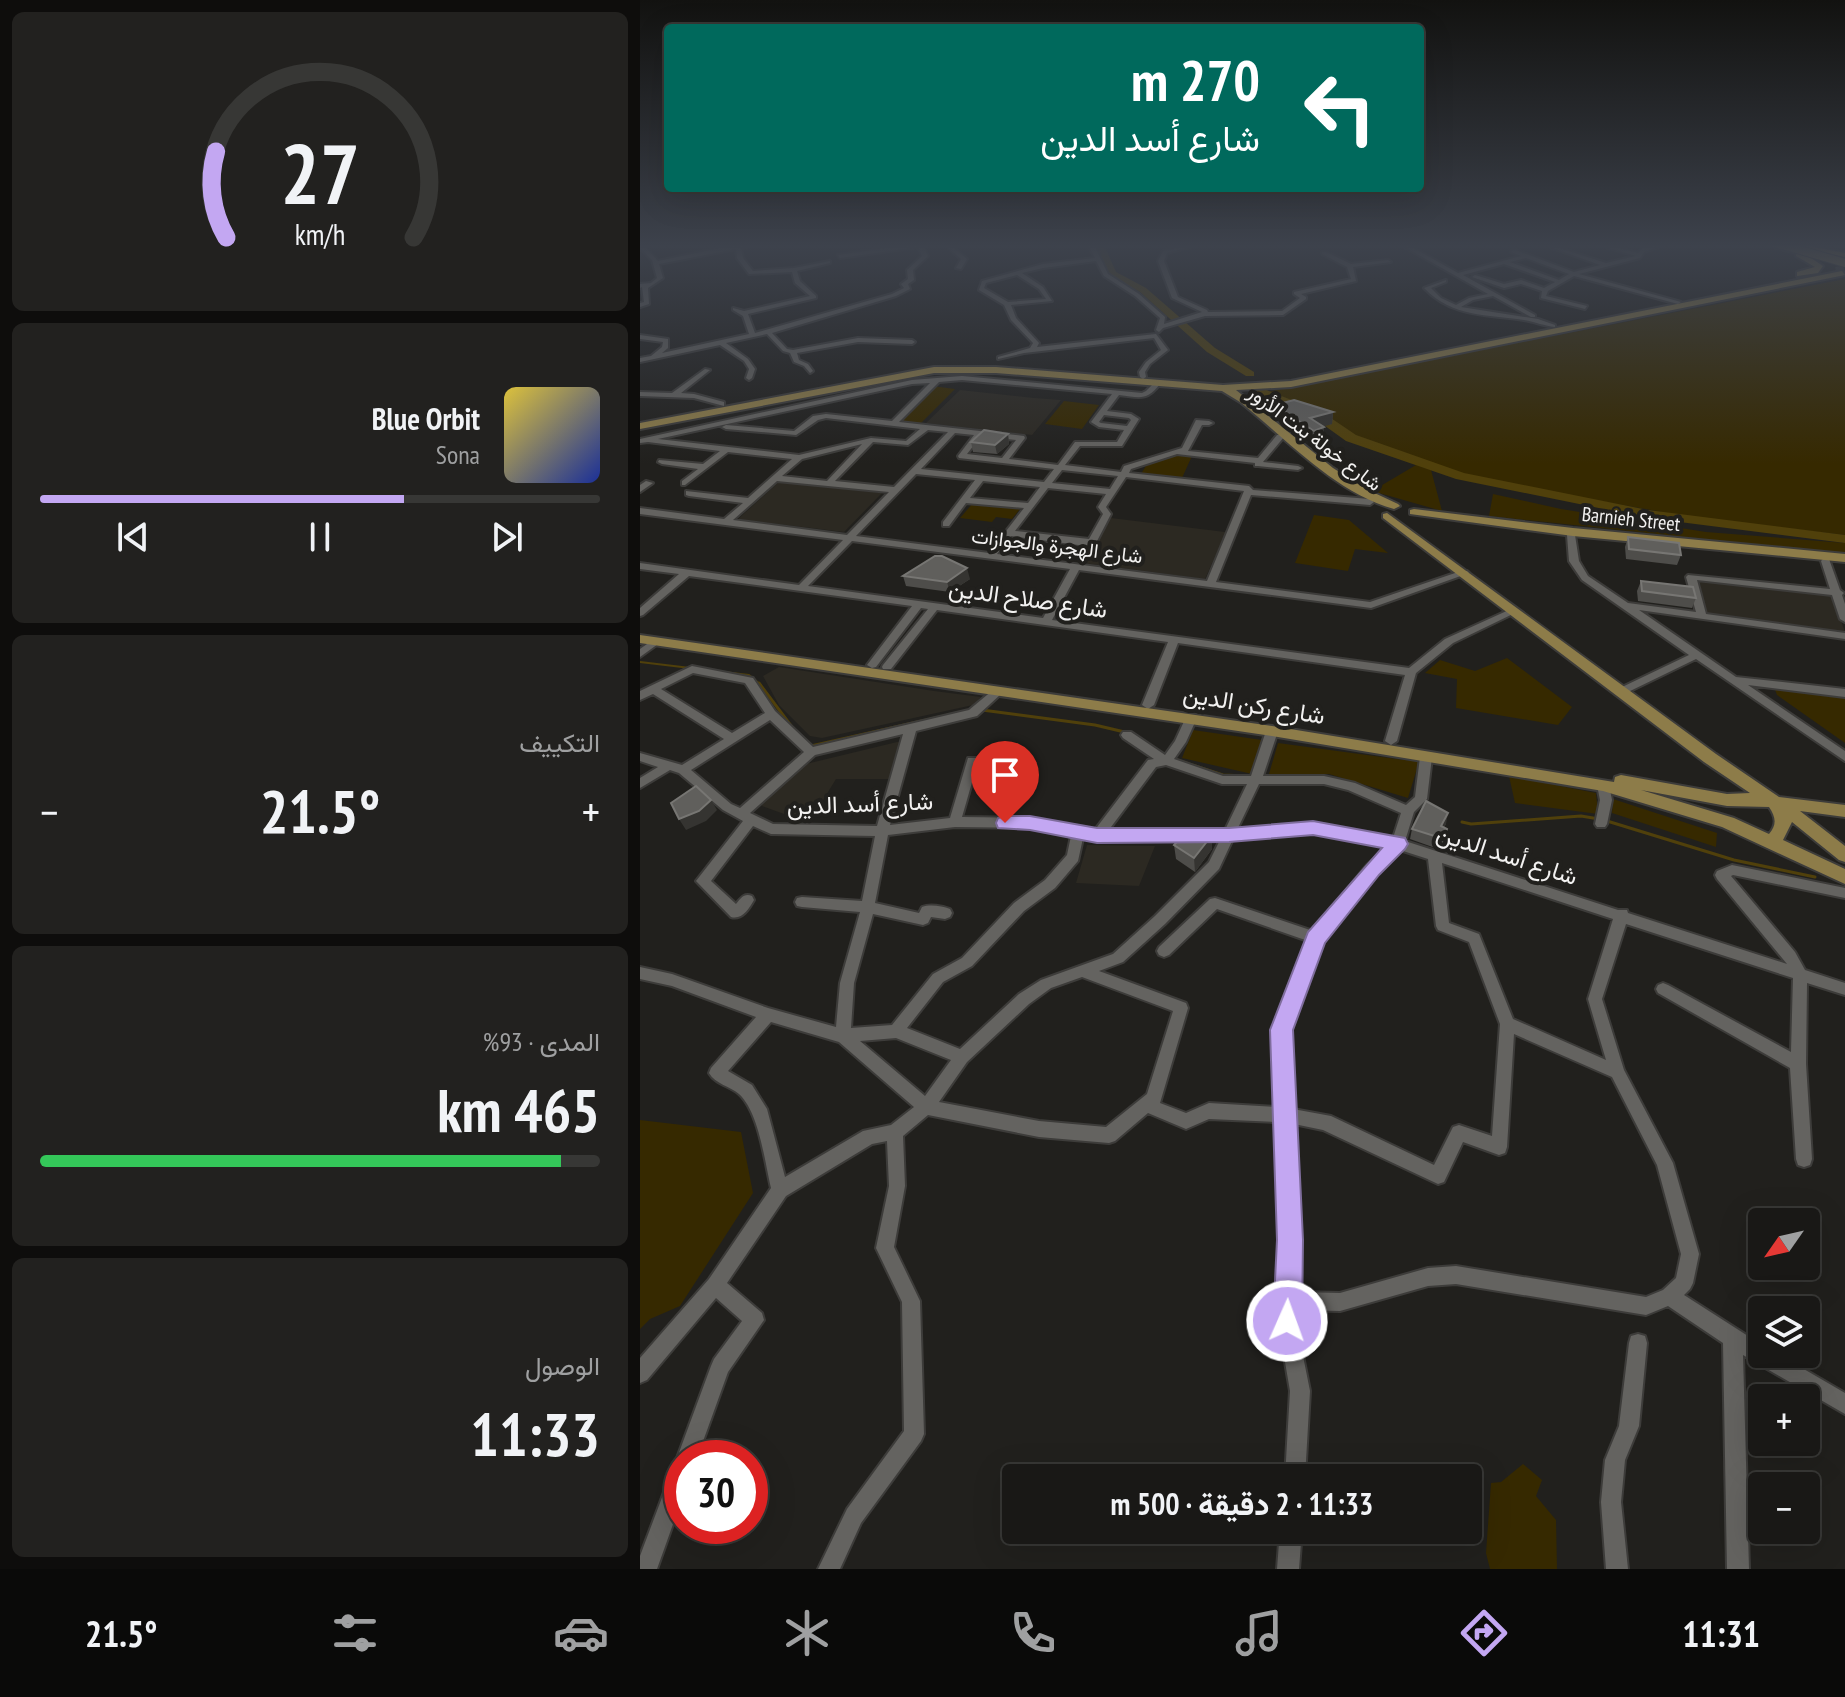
<!DOCTYPE html>
<html lang="ar">
<meta charset="utf-8">
<style>
:root{--surface:#191816;--page:#22211f;--text:#f1f3f6;--muted:#9fa0a1;--line:#373735;--accent:#c3a7f2}
body{margin:0;font-family:"PT Sans Narrow",Vazirmatn,sans-serif;background:var(--page);color:var(--text);direction:rtl;height:100vh;display:flex;flex-direction:column;font-size:30px;white-space:nowrap}
*{box-sizing:border-box;margin:0}
p{font-size:26px;color:var(--muted)}
.icon{flex:none;width:44px;height:44px;fill:none;stroke:currentColor;stroke-width:2;stroke-linecap:round;stroke-linejoin:round}
.map{position:relative;flex:1;overflow:hidden;direction:ltr}
.side{display:flex;flex-direction:column;gap:12px;padding:12px;background:#0e0d0c;width:640px}
.side>*{flex:none}
.banner{position:absolute;left:24px;top:24px;width:760px;height:168px;border-radius:8px;box-shadow:0 8px 32px #0002,0 0 0 2px var(--line);direction:rtl;background:#00695c;color:#fff;overflow:hidden}
.needle{width:52px;rotate:236deg}
.fabs{position:absolute;left:1108px;top:1208px;display:grid;gap:16px}
.fabs a{display:grid;place-items:center;width:72px;height:72px;border-radius:8px;background:var(--surface);box-shadow:0 8px 32px #0002,0 0 0 2px var(--line);font-size:40px}
.speed{position:absolute;left:24px;top:1440px;display:flex;gap:16px;font-size:40px;font-weight:700;text-align:center}
.speed>*{display:grid;place-content:center;width:104px;height:104px;border-radius:50%;background:var(--surface);box-shadow:0 8px 32px #0002,0 0 0 2px var(--line);line-height:1}
.speed .limit{border:12px solid #d22;background:#fff;color:#111}
.pin{position:absolute;display:grid;place-items:center;width:68px;height:68px;color:#fff;margin:-82px -34px;border-radius:50% 50% 50% 0;rotate:-45deg;box-shadow:0 0 8px #0007}
.pin .icon{rotate:45deg}
.me{position:absolute;width:88px;margin:-44px;rotate:2deg;stroke-linejoin:round;filter:drop-shadow(0 0 6px #0008)}
.turn{display:flex;align-items:center;gap:28px;height:168px;padding:0 32px;font-size:36px}
.turn .icon{width:104px;height:104px;stroke-width:2.5}
.turn b{display:block;font-size:56px;line-height:68px}
.big{font-size:60px;font-weight:800;line-height:1.1}
.side .tile{flex:1;display:flex;flex-direction:column;justify-content:center;gap:12px;min-width:0;padding:0 28px;border-radius:12px;background:var(--page)}
.side .dial{align-items:center;gap:0}
.dial svg{height:208px;overflow:visible;fill:none;stroke:var(--line);stroke-width:7;stroke-linecap:round;text-anchor:middle}
.dial text{fill:var(--text);stroke:none}
.song{display:flex;align-items:center;gap:24px}
.cover{width:96px;height:96px;border-radius:12px;background:linear-gradient(135deg,hsl(50 70% 55%),hsl(230 70% 35%))}
.played{height:8px;border-radius:4px;background:linear-gradient(90deg,var(--accent) 65%,var(--line) 65%)}
.keys{display:flex;justify-content:space-around;direction:ltr}
.heat{display:flex;justify-content:space-between;align-items:center;font-size:44px;direction:ltr}
.charge{height:12px;border-radius:6px;background:linear-gradient(90deg,#34c759 93%,var(--line) 0)}
.trip{position:absolute;left:362px;top:1464px;width:480px;height:80px;border-radius:8px;background:var(--surface);box-shadow:0 8px 32px #0002,0 0 0 2px var(--line);font-weight:800;line-height:80px;text-align:center;direction:rtl}
.tab-bar{display:flex;height:128px;justify-content:space-around;align-items:center;background:#0a0a09;color:var(--muted)}
.tab-bar .icon{width:56px;height:56px}
.tab-bar .on{color:var(--accent)}
.tab-bar b{font-size:36px;color:var(--text)}
main{display:flex;flex:1;min-height:0}
.map>svg:first-child{display:block}
.built{fill:#2c2922}
.green{fill:#362900}
.lines{fill:none;stroke-linecap:round;stroke-linejoin:round}
.stream-far1{stroke:#50400b;stroke-width:2}
.stream{stroke:#50400b;stroke-width:3}
.river{fill:#50400b;fill-rule:evenodd}
.major-tunnel{stroke:#403f3d;stroke-width:8;stroke-dasharray:8 4;stroke-linecap:butt}
.minor-casing{stroke:#3d3c3a;stroke-width:4}
.major-casing{stroke:#3d3c3a;stroke-width:4}
.highway-casing{stroke:#3d3c3a;stroke-width:4}
.minor{fill:#646360;fill-rule:evenodd}
.major{fill:#8d7c49;fill-rule:evenodd}
.highway{fill:#a88d3a;fill-rule:evenodd}
.major-bridge-casing{stroke:#3d3c3a;stroke-width:10;stroke-linecap:butt}
.major-bridge{stroke:#8d7c49;stroke-width:8}
.wall{fill:#4e4d4a}
.shaded-wall{fill:#353431}
.building{fill:#605f5c;stroke:#777673;stroke-width:2}
.route{fill:#c3a7f2;stroke:#7f6d9d;stroke-width:2}
.labels{text-anchor:middle;stroke-width:8;stroke-linejoin:round;paint-order:stroke}
.far-street-label{font-size:20px;fill:#f2f1f0;stroke:#21201d}
.street-label{font-size:24px;fill:#f2f1f0;stroke:#21201d}
</style>
<main>
<div class="map">
<svg width="1205" height="1569" viewBox="0 0 1205 1569">
<rect width="100%" height="100%" fill="#21201d"/>
<path class="built" d="M320,390L394,398L421,400L392,435L286,423Z
M139,482L242,493L204,532L98,519Z
M471,518L585,532H586L565,579L444,563Z
M1059,579L1192,595L1205,632L1066,614Z
M139,667L294,691L341,697L333,705L182,738L170,736L139,705L123,676Z
M257,742L265,743L250,779H196L169,823L122,806L123,800L162,765Z
M447,845L515,846L499,886L436,883Z"/>
<path class="green" d="M1205,279V535L1056,518L887,488L800,468L715,436L696,425L693,419L627,392Z
M292,386L315,389L280,424L257,422Z
M424,401L459,405L442,429L405,424Z
M541,454L552,456L542,478L501,474L507,464Z
M776,465L791,470L802,511L732,491Z
M853,494L921,509L1066,532L1205,543V554L849,516Z
M333,503L380,509L372,519L356,517L352,522L320,518Z
M674,515L709,520L748,553L715,549L708,571L655,563Z
M867,658L932,707L918,725L816,708L817,679L785,673L800,660L835,671Z
M1134,687L1205,694V743L1137,695Z
M553,730L622,740L612,774L542,758Z
M638,743L779,762L768,798L689,774H629Z
M869,776L956,793L958,814L875,803Z
M973,799L1077,833L1076,847L972,813Z
M0,1120L101,1132L113,1193L40,1306L10,1319L0,1329Z
M883,1464L902,1480L896,1496L916,1520L917,1569H850L846,1553L851,1483L861,1482Z"/>
<g class="lines">
<path class="stream-far1" d="M0,662L109,675L121,685"/>
<path class="stream" d="M119,683L152,727
M342,710L455,725L493,734
M171,746L335,709
M537,760L583,775L607,776
M627,776H640
M967,821L1094,860L1175,877
M822,822L831,824L941,816L959,819"/>
<path class="river" d="M456,245H464L476,272L506,288L575,348L614,372V376H606L567,352L500,292L469,275Z
M616,389H624L682,412L716,435L824,473L1008,510L1205,535V543L1008,518L816,479L706,441L674,418L616,395Z"/>
<path class="major-tunnel" d="M1196,271L1205,269"/>
<defs>
<path id="minor" d="M0,245H3L18,261L95,245H113L101,248L103,258L113,271L154,268L190,261V263L157,271L160,281L176,296V298L108,314L115,333L252,294L264,288L261,284L268,279L267,270L282,256L278,247L200,258L198,255L268,245H283L288,256L273,270L274,280L268,284L270,289L256,296L132,333L147,349L153,350L218,338L272,340L275,342L272,344L218,342L157,353L159,360L168,364L173,371L170,373L164,366L154,362L150,353L143,351L127,334L86,343L108,359L115,369L112,378L109,380L106,378L109,369L104,361L80,345L0,362V358L11,356L22,347L23,342L0,339V335L28,339V348L22,353L109,334L103,316L93,310V308L104,311L170,296L155,283L152,272L109,274L97,258L96,249L19,264L23,278L8,288L9,304L0,307V303L4,302L2,287L0,288V284L11,283L17,278L12,260L0,248Z
M305,245H311L327,259L321,269L316,268L321,259Z
M448,245H454L468,274L499,294L525,317L524,324L562,312L532,298L518,261L523,251L556,245L527,253L524,261L538,297L567,310L568,312L642,311L660,298L654,294V292L711,279L707,267L682,254V252H686L711,264L748,260L751,262L713,267L716,281L661,294L666,297V299L643,315L565,316L523,328L519,332L516,330L520,318L495,296L464,276L456,261L403,268L382,273L403,287L412,301L371,305L376,318L399,343L397,347L516,334L528,350L510,364L505,372L506,377L503,379L500,377L499,372L506,362L521,350L514,338L384,353L358,359V357L390,348L393,343L371,320L364,305L339,290L342,281L403,264L455,258ZM377,275L399,289L406,299L368,302L344,288L346,283Z
M761,245H768L818,273L881,256L871,252L873,249L934,272L960,265L910,247V245L966,263L996,256L959,245H967L998,253C1003,246 1015,245 1024,245L1004,252L1000,258L939,274L1041,302L1038,304L934,276L908,291L906,296L947,306L945,309L901,298L902,291L881,284L864,288L832,277L835,275L864,284L881,280L904,288L915,282L864,264L823,275L895,315V317H891L853,296L833,300L821,307L898,319L915,325V327C905,326 895,322 884,320C847,314 813,318 784,288L806,280V282L791,288L801,298L816,305L829,298L848,294ZM886,258L929,274L919,280L870,262Z
M65,369L70,370L41,393L54,394L84,402V406L54,398L0,396V392L32,393Z
M322,376L502,393L506,391L514,383H518L520,384C506,402 499,397 479,395L467,411L491,414L499,419L482,446H440L425,465L481,472L484,466L542,448L556,420L569,421L573,423L569,425H562L548,451L618,458L637,435H640L644,437L623,462L658,466L662,468L658,470L618,466H615V463L537,454L491,469L489,473L609,486L613,490L730,499L734,502L730,505L611,495L576,582L730,602L821,571H827L829,573L731,608L439,570L412,620L769,668L805,639L871,609H877L879,611L813,643L776,673L757,741L751,745L745,741L765,675L538,643L514,705L508,709L502,705L528,642L297,610L251,669H243L242,667L243,665L288,609L281,608L236,667L232,668L227,665L272,606L49,576L3,615L0,616V608L39,574L0,569V563L159,585L203,540L0,514V508L84,519L103,503L49,496L46,495V491L108,498L152,459L88,452L45,485H42V481L58,469L22,464L18,462L19,460L63,464L80,451L8,442L0,443V439L272,380ZM322,380L472,394L451,422L459,427L484,430L477,442H435L418,465L369,459L385,438L384,436L259,422L299,382ZM290,383L252,421L186,414L173,416L154,431L86,425L82,427L86,429L156,435L178,420L186,418L280,429L266,441L231,438L159,455L18,439L272,384ZM464,415L489,418L491,420L487,426L461,423L459,422ZM288,430L308,432L254,487L195,481L233,442L268,445ZM315,433L334,435L318,456L319,458L414,469L404,482L281,469ZM341,436L376,440L362,458L327,454ZM222,444L187,481L142,476L162,459ZM422,470L478,476L470,489L412,483ZM276,474L335,480L303,522V526H309L326,503L384,508L349,553L216,536ZM486,477L604,491L567,581L357,554L371,536L446,546L456,543L471,514L466,507ZM137,481L249,492L207,535L93,520ZM343,481L400,487L388,503L330,498ZM408,488L466,494L458,507L463,514L449,539L375,531ZM212,541L430,569L403,618L168,586Z
M6,481L13,483L0,492V485Z
M931,532L935,535L939,561L948,576L988,603L1056,612L1046,577L1048,575L1190,589L1181,561L1183,559H1189L1200,590L1204,593L1202,595L1205,604V622L1200,619L1192,595L1057,580L1066,614L1205,633V639L999,610L1096,677L1205,689V697L1108,685L1205,751V761L1056,659L986,693H978L977,691L978,689L1049,655L942,580L929,561L927,535Z
M14,639L18,640V644L0,657V649Z
M52,666L113,678L135,711L173,747L329,710L353,690H361L362,692L361,694L337,716L276,731L250,825L310,818L328,758H379L385,762L384,774L392,775L394,778L392,781L374,782L372,779L373,766L337,765L322,817L390,818L454,831L508,760L514,759L483,738L481,735L483,732H491L525,755L535,741L546,717L550,716L556,720L546,742L534,759L583,776H611L626,731L632,727L638,731L623,776H684L715,783L766,805L775,797L780,757L782,754H790L792,757L787,799L774,812L765,841L978,910H987L988,913L1147,964L1077,879L1075,875L1077,871L1092,865L1205,888V898L1093,875L1091,876L1155,952L1165,970L1205,983V995L1167,983L1166,1064L1172,1159L1170,1165L1164,1167L1158,1165L1156,1159L1150,1068L1018,993L1016,989L1018,985L1023,983L1028,985L1151,1052L1153,978L986,924L962,999L984,1070L1033,1163L1059,1254L1053,1283L1050,1289L1044,1295L1122,1345V1354H1138L1205,1393V1414L1103,1355L1109,1569H1087L1083,1343L1028,1306L1006,1315L816,1284L788,1286L700,1311L657,1310L656,1321L670,1391L665,1478H645L650,1391L638,1321L641,1240L637,1122L569,1119L546,1129L508,1113L475,1141L469,1143L399,1137L288,1115L263,1136L265,1186L254,1247L280,1301L284,1434L281,1441L221,1523L200,1569H178L207,1509L264,1431L262,1302L236,1248L249,1186L247,1141L232,1144L146,1196L87,1283L122,1313L124,1320L88,1372L57,1458H42V1499L17,1569H0V1556L32,1471L35,1464L39,1462L37,1458L71,1366L74,1359L102,1321L76,1298L7,1380L0,1383V1358L69,1279L131,1188C125,1163 119,1112 99,1094C90,1086 75,1084 69,1073L71,1068L116,1017L32,986L0,979V967L32,974L128,1008L196,1027L200,983L220,912L162,907L157,906L155,902L157,898L162,897L222,901L235,836L131,834L113,826L71,881L96,904C101,898 104,893 112,896L114,900C109,909 102,920 91,917L56,881L103,821L83,810L39,773L30,770L0,788V778L18,767L0,761V753L42,765L84,739L13,694L0,700V691ZM53,673L105,683L125,713L92,733L21,689ZM130,720L164,752L100,808L91,804L51,770ZM263,734L237,826L133,824L110,813L175,755ZM526,765L582,784H607L585,830L468,831L516,767ZM619,784H684L708,790L761,813L753,838L673,823L597,830ZM315,827L390,828L431,836L427,855L405,880L374,903L322,958L293,974L252,1025L211,1028L214,983L233,914L283,925L288,923L291,917L305,919L310,917L312,913L310,909C302,906 290,904 282,907L279,913L235,903L248,835ZM673,833L747,847L727,865L673,931L575,898L570,899L519,947L517,951L519,955L524,957L529,955L577,909L668,941L634,1030L637,1107L569,1103L546,1113L520,1103L548,1008L546,1003L459,971L483,962L525,924L579,869L593,839ZM443,838L457,841L580,840L569,862L515,916L473,954L401,980L379,994L320,1049L267,1028L303,982L332,966L384,911L415,888L438,861ZM760,850L788,859L796,926L798,930L829,942L860,1024L852,1136L819,1125L813,1127L794,1165L691,1116L653,1109L650,1030L682,941L737,873ZM802,863L973,919L948,999L966,1060L873,1019L839,934L809,923ZM442,977L533,1011L507,1094L466,1127L399,1121L299,1102L327,1062L389,1004L411,988ZM131,1022L199,1042L274,1107L251,1125L223,1131L145,1177L127,1109L112,1085L88,1071ZM874,1034L972,1077L1017,1165L1041,1254L1036,1278L1023,1290L1006,1297L816,1266L788,1268L700,1293L657,1292L659,1240L654,1124L683,1130L798,1184L804,1182L823,1142L859,1155L865,1153L867,1147ZM256,1038L311,1060L285,1096L220,1041Z
M963,781L969,785L972,800L967,824L965,827H957L955,824L960,800L957,785Z
M998,1334L1005,1336L1007,1343L999,1426L985,1460L981,1502L988,1569H966L961,1502L965,1460L979,1426L989,1343L991,1336Z
M640,1530H662L659,1569H637Z"/>
<path id="major" d="M1156,252H1162L1183,266L1178,273L1157,276V272L1175,267L1156,256Z
M1202,271L1205,275L651,387L596,390L693,468L726,489L758,504L760,506L754,509C694,492 648,440 600,402L582,391L356,373H294L0,429V423L294,367H356L583,385L651,381Z
M774,509L933,528L1205,554V562L933,536L770,514V510Z
M747,513L1076,754L1139,797L1205,805V817L1160,811L1205,846V862L1199,860L1152,822L1143,840L1205,869V884L1082,827L963,791L632,736L0,643V635L632,726L974,782L975,777L981,775L1087,794L1110,793L1064,762L743,518V514ZM1001,790L1087,806L1129,807C1136,817 1137,825 1129,834L1094,818Z"/>
<path id="highway" d="M1127,245H1140L1167,253L1163,255Z
M1149,245H1164L1205,253V257Z"/>
</defs>
<use href="#minor" class="minor-casing"/>
<use href="#major" class="major-casing"/>
<use href="#highway" class="highway-casing"/>
<use href="#minor" class="minor"/>
<use href="#major" class="major"/>
<use href="#highway" class="highway"/>
<defs>
<path id="major-bridge" d="M1143,245L1205,263"/>
</defs>
<use href="#major-bridge" class="major-bridge-casing"/>
<use href="#major-bridge" class="major-bridge"/>
</g>
<path class="wall" d="M635,405L693,412L692,424L683,426L684,440L674,443L635,417Z
M368,434L369,444L357,454L333,452L331,442Z
M988,537L1041,555L1037,565L986,559L985,547Z
M263,576L330,579L310,592L266,586Z
M1001,581L1056,598L1052,608L998,601L997,591Z
M806,824L804,827L807,829L801,850L770,839L772,829Z
M572,835V849L555,872L536,859L534,845Z"/>
<path class="shaded-wall" d="M693,412L692,424L672,430L670,418Z
M684,427V440L674,443V431Z
M368,434L369,444L357,454L355,445Z
M327,568L330,579L310,592L307,582Z
M71,800L77,810L66,821L46,830L39,819Z
M808,813L806,824L799,836L801,826Z
M572,835V849L555,872L554,858Z"/>
<path class="building" d="M654,400L693,412L670,418L684,427L674,431L635,405Z
M344,430L368,434L355,445L331,442Z
M988,537L1039,543L1041,555L989,549Z
M295,556H302L327,568L307,582L263,576Z
M1001,581L1053,587L1056,598L1002,591Z
M56,786L71,800L59,811L39,819L31,803Z
M786,801L808,813L801,826L807,829L804,839L772,829Z
M555,830L572,835L554,858L534,845L545,833Z"/>
<linearGradient id="sky" x2="0" y2="1"><stop stop-color="#121210"/><stop offset="0.53" stop-color="#3d424c"/><stop offset="1" stop-color="#3d424c" stop-opacity="0"/></linearGradient>
<rect width="1205" height="464" fill="url(#sky)"/>
<path class="route" d="M365,816H390L457,828H589L673,821L765,838L768,844L765,849L739,875L685,943L653,1030L663,1240L662,1321L657,1331L647,1336L637,1331L633,1321L637,1240L630,1030L668,932L742,848L673,835L589,842L457,843L390,830L358,828L356,823L358,818Z"/>
<g class="labels">
<g class="far-street-label">
<text transform="translate(675 438) rotate(37)" y="7">شارع خولة بنت الأزور</text>
<text transform="translate(991 519) rotate(6)" y="7">Barnieh Street</text>
<text transform="translate(417 546) rotate(7)" y="7">شارع الهجرة والجوازات</text>
</g>
<g class="street-label">
<text transform="translate(388 599) rotate(8)" y="8">شارع صلاح الدين</text>
<text transform="translate(614 705) rotate(9)" y="8">شارع ركن الدين</text>
<text transform="translate(220 804) rotate(-2)" y="8">شارع أسد الدين</text>
<text transform="translate(867 855) rotate(18)" y="8">شارع أسد الدين</text>
</g>
</g>
</svg>
<div class="fabs">
<a><svg class="needle" viewBox="-14 -14 28 28"><path d="M0-13l5 13h-10z" fill="#e53935"/><path d="M0 13l5-13h-10z" fill="#9fa0a1"/></svg></a>
<a><svg class="icon" aria-label="layers" viewBox="0 0 24 24"><path d="M12 4l9 5-9 5-9-5zM3 14l9 5 9-5"/></svg></a>
<a>+</a>
<a>−</a>
</div>
<div class="speed"><div class="limit">30</div></div>
<div class="pin" style="left:365px;top:823px;background:#d93025"><svg class="icon" aria-label="arrive" viewBox="0 0 24 24"><path d="M6 21V4h12l-3 4 3 4H6"/></svg></div>
<svg class="me" style="left:647px;top:1321px" viewBox="-20 -20 40 40"><circle r="17" fill="#c3a7f2" stroke="#fff" stroke-width="3"/><path d="M0-11L8 9 0 5-8 9z" fill="#fff"/></svg>
<div class="trip">11:33 · 2 دقيقة · 500 m</div>
<div class="banner">
<div class="turn"><svg class="icon" aria-label="left" viewBox="0 0 24 24"><path d="M17 20v-9H6M10 6l-5 5 5 5"/></svg><div><b>270 m</b>شارع أسد الدين</div></div>
</div>
</div>
<section class="side">
<div class="tile dial"><svg viewBox="0 0 100 80">
<path d="M14 69A42 42 0 1 1 86 69"/>
<path d="M14 69A42 42 0 0 1 10 36" stroke="#c3a7f2"/>
<text x="50" y="56" font-size="32" font-weight="700">27</text>
<text x="50" y="72" font-size="11">km/h</text>
</svg></div>
<div class="tile">
<div class="song"><i class="cover"></i><div><b>Blue Orbit</b><p>Sona</p></div></div>
<div class="played"></div>
<div class="keys"><svg class="icon" aria-label="previous" viewBox="0 0 24 24"><path d="M18 5L8 12l10 7zM5 5v14"/></svg><svg class="icon" aria-label="pause" viewBox="0 0 24 24"><path d="M8 5v14M16 5v14"/></svg><svg class="icon" aria-label="next" viewBox="0 0 24 24"><path d="M6 5l10 7-10 7zM19 5v14"/></svg></div>
</div>
<div class="tile"><p>التكييف</p>
<div class="heat"><a>−</a><b class="big">21.5°</b><a>+</a></div>
</div>
<div class="tile"><p>المدى · 93%</p><b class="big">465 km</b><div class="charge"></div></div>
<div class="tile"><p>الوصول</p><b class="big">11:33</b></div>
</section>
</main>
<nav class="tab-bar">
<b>11:31</b>
<svg class="icon on" aria-label="directions" viewBox="0 0 24 24"><path d="M12 3l9 9-9 9-9-9zM9 14v-3h6M13 9l2 2-2 2"/></svg>
<svg class="icon" aria-label="music" viewBox="0 0 24 24"><path d="M9 18V5l10-2v13"/><circle cx="6" cy="18" r="3"/><circle cx="16" cy="16" r="3"/></svg>
<svg class="icon" aria-label="phone" viewBox="0 0 24 24"><path d="M5 4h4l2 5-3 2q2 4 5 5l2-3 5 2v4C11 20 4 13 5 4z"/></svg>
<svg class="icon" aria-label="climate" viewBox="0 0 24 24"><path d="M12 3v18M4 7l16 10M4 17L20 7"/></svg>
<svg class="icon" aria-label="car" viewBox="0 0 24 24"><path d="M5 17H2v-5l4-1 3-4h7l3 4 3 1v5h-3M9 17h6M6 11h13"/><circle cx="7" cy="17" r="2"/><circle cx="17" cy="17" r="2"/></svg>
<svg class="icon" aria-label="filters" viewBox="0 0 24 24"><path d="M4 7h16M4 17h16"/><circle cx="9" cy="7" r="2"/><circle cx="15" cy="17" r="2"/></svg>
<b>21.5°</b>
</nav>
